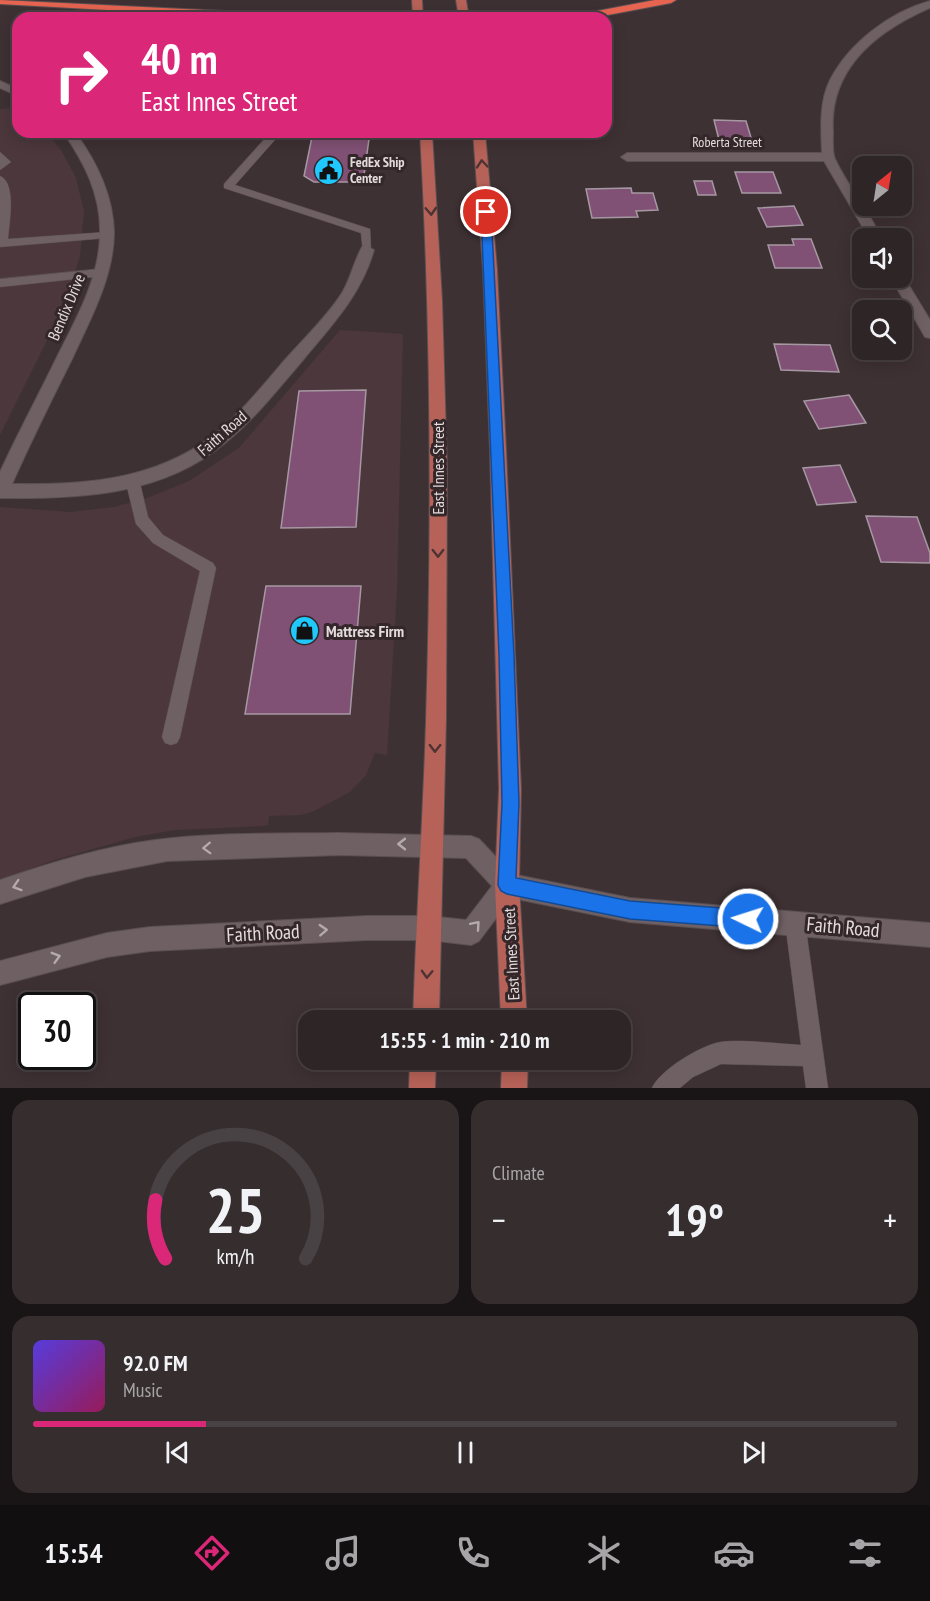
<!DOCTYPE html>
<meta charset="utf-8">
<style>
:root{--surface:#2e2527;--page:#362d2f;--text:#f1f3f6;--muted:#a7a5a7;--line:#494244;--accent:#db2777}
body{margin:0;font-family:"PT Sans Narrow",sans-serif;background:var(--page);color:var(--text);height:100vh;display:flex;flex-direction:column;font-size:22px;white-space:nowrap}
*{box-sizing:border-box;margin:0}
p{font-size:20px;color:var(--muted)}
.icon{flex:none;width:33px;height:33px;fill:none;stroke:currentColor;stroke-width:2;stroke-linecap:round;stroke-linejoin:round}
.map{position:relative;height:1088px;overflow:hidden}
.drawer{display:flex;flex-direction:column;gap:12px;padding:12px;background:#191415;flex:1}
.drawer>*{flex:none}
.hud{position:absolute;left:12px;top:12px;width:600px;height:126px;border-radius:18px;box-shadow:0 3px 15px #0003,0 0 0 2px var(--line);background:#db2777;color:#fff;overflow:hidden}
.needle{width:39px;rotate:30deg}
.fabs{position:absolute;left:852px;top:156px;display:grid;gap:12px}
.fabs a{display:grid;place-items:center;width:60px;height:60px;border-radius:12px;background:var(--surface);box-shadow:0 3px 15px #0003,0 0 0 2px var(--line);font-size:30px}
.speed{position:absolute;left:18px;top:992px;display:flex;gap:12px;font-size:30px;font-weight:700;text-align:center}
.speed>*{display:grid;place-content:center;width:78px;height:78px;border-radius:50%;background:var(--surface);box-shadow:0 3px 15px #0003,0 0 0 2px var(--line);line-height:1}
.speed .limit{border:3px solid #111;border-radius:9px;background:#fff;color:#111}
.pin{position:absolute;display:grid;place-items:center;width:51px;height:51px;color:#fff;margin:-26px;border:3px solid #fff;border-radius:50%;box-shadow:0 2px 6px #0007}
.me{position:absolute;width:66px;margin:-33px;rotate:274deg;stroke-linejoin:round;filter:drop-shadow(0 0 4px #0008)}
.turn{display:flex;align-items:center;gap:21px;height:126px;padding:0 30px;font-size:27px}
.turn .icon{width:78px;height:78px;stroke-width:2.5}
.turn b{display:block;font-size:42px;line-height:51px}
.big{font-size:45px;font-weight:700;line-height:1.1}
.drawer .card{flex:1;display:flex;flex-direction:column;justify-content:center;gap:9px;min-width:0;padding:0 21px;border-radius:18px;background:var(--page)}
.drawer .dial{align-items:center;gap:0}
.dial svg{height:156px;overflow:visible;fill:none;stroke:var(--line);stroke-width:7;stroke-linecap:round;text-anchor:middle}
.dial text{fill:var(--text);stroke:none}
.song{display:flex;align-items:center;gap:18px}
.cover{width:72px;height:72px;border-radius:9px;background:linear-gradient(135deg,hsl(250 70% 55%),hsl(330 70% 35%))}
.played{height:6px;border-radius:3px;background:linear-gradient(90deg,var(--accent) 20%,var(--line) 20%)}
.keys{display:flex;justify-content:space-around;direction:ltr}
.heat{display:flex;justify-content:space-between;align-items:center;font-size:33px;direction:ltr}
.drawer .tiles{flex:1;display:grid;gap:12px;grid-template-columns:1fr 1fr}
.card:last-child{grid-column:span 2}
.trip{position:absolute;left:298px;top:1010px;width:333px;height:60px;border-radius:18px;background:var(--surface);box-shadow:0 3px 15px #0003,0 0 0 2px var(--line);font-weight:700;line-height:60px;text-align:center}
.dock{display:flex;height:96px;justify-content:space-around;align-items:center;background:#120f10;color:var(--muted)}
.dock .icon{width:42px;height:42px}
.dock .selected{color:var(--accent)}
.dock b{font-size:27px;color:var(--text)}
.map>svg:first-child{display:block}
.built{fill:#4c373c}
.building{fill:#805175;stroke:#a598a2;stroke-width:1.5}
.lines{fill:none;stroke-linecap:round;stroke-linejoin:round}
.service-casing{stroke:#5a4f51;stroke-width:1}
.minor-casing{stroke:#5a4f51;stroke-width:2}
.secondary-casing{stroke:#5a4f51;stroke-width:2}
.primary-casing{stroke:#5a4f51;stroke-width:2}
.motorway-casing{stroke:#5a4f51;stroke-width:2}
.service{fill:#6f6063;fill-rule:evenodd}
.minor{fill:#6f6063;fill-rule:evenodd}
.secondary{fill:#6f6063;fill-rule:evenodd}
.primary{fill:#b76258;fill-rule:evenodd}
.motorway{fill:#e76451;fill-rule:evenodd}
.oneway{stroke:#4e3333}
.oneway2{stroke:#b5aaac}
.route{fill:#1a73e8;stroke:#114b97;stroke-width:1.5}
.labels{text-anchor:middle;stroke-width:6;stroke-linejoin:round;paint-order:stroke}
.far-street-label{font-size:14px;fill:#e4dbdc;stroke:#34272a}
.far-poi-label{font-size:14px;font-weight:bold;fill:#e4dbdc;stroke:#34272a;text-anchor:start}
.street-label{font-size:16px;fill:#e4dbdc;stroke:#34272a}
.poi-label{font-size:16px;font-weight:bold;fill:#e4dbdc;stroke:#34272a;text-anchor:start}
.near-street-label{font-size:20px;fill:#e4dbdc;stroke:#34272a}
</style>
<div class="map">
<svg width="930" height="1088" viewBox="0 0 930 1088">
<rect width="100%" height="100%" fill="#3e3134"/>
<path class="built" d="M15,108L18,110V132H46L61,150L76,178L84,211L80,256L63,308L0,435V109Z
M340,330L403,334L397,590L387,755L375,753L366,775L350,792L314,811L301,815L269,816L268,825L261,826L175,830L135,837L51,861L0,880V507L71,512L114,507L150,497L189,481L239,448Z"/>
<path class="building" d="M714,120L746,121L752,141L719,140Z
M313,132H370L363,182H314L304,176Z
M735,172H773L781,193H742Z
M694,181H712L716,195H698Z
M631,188L632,193H653L658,210L636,211L638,217L592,218L586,189Z
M794,206L803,225L767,227L758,208Z
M792,239H811L822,268H775L768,245H794Z
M774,344L830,345L839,372L781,370Z
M366,390L356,527L281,528L299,391Z
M849,395L866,423L819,429L804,401Z
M840,465L856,502L817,505L803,468Z
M866,516L917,517L930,553V563L881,562Z
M266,586H361L350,714H245Z"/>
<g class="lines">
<defs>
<path id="service" d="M271,132L281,133L235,185L370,229L371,253H363L361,233L224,188V184Z
M0,152L11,162L0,170Z
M0,176C17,183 9,223 8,239L107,232L113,235L107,238L0,247Z
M99,269L105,273L103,276L0,287V279Z
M133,477L138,479L140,483L148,517L163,535L213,563L216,568L180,737L177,743L171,745L165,743L162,737L200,571L153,543L136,524L126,483L128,479Z
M795,912L802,915L805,922L828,1088H806L803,1066L721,1064L693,1077L680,1088H652C660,1070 701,1045 721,1042C741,1039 779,1044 801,1045L785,922L788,915Z"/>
<path id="minor" d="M930,1V8C877,31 829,68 833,132C833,140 832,152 835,159C848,187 870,211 881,238H869L824,161H627L621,157L627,153H822C821,129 819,102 830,80C849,43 890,12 930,1Z
M0,81L18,89V96L0,88Z
M63,132H75C97,162 113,195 114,232C114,276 91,318 73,357C52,399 31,441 12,484C82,485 152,481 211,437C238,416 261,388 283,362C303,339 326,318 342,293C351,278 354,261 362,247L367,246L374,250C361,295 332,325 303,360C278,389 255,419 225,443C162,496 78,499 0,498V472C18,433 38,396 57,357C76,319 100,277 100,233C101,195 84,162 63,132Z
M902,274L930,320V338L925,337L891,278H902Z
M507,873L630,898L930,923V947L630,922L507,897L499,893L495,885L499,877Z"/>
<path id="secondary" d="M339,833L471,836L479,839L515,877L519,885L515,893L479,941L471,945L429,940H367L150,951L107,957L0,985V961L107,933L150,927L367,916H429L466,920L492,886L466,858L339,855L167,861L85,877L0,904V880C50,863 102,847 155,840C216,832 278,834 339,833Z"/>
<path id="primary" d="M412,0H422L423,18H413Z
M456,0H466L469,18H459Z
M420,132H432L442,300L447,468L446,719L439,1020H413C416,920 423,821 426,721C432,525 431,328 420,132Z
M473,132H485L497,269L506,450L521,789L519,885L527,1020H501L495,885L499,789L490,450L483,269Z
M410,1059H436L435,1088H409Z
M502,1059H528L527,1088H501Z"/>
<path id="motorway" d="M0,0L306,15L311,18H251L0,4Z
M655,0H676L671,3L592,18H571L576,15Z"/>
</defs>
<use href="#service" class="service-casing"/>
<use href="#minor" class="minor-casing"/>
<use href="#secondary" class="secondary-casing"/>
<use href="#primary" class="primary-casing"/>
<use href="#motorway" class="motorway-casing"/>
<use href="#service" class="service"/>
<use href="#minor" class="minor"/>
<use href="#secondary" class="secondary"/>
<use href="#primary" class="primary"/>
<use href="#motorway" class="motorway"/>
</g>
<defs><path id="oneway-chevron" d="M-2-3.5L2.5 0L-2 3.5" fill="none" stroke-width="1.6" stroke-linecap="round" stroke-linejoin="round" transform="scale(1.5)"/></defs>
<g class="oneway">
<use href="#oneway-chevron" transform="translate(482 164) rotate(-95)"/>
<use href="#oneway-chevron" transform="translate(431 211) rotate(87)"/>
<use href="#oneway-chevron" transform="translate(438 553) rotate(90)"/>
<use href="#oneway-chevron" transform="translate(435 748) rotate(91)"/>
<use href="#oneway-chevron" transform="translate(427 974) rotate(92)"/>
</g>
<g class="oneway2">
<use href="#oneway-chevron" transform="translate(402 844) rotate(180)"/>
<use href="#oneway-chevron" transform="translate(207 848) rotate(178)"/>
<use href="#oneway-chevron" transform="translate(17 886) rotate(162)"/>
<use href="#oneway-chevron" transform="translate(476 925) rotate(-49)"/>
<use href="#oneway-chevron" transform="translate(323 930) rotate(-3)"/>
<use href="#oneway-chevron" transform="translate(56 957) rotate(-16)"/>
</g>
<path class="route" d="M486,209L491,212L514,655L519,803L516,878L630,901L748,910L754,912L757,919L754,925L748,928L630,919L507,894L501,891L498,885L502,803L499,655L481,212Z"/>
<defs>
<symbol id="civic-disc" viewBox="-11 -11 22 22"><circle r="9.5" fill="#1fc9fd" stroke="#34272a"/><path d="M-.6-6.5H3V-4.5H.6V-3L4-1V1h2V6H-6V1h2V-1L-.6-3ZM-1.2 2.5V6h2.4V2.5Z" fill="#111"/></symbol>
<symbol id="shop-disc" viewBox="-11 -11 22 22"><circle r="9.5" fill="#1fc9fd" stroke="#34272a"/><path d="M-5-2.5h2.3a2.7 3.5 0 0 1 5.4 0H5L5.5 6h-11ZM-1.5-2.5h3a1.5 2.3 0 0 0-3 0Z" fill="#111"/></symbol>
</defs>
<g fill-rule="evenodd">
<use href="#civic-disc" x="312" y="154" width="33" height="33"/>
<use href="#shop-disc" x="288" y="614" width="33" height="33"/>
</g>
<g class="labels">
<g class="far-street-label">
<text x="727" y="147">Roberta Street</text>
</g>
<g class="far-poi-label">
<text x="350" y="167">FedEx Ship<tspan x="350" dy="16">Center</tspan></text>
</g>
<g class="street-label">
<text transform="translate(66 307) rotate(-67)" y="6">Bendix Drive</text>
<text transform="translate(222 433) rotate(-41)" y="6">Faith Road</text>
<text transform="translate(438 468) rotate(-90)" y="6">East Innes Street</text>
<text transform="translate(511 954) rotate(-93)" y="6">East Innes Street</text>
</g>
<g class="poi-label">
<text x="326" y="637">Mattress Firm</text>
</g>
<g class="near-street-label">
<text transform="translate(843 927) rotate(5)" y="7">Faith Road</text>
<text transform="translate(263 933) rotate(-3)" y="7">Faith Road</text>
</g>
</g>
</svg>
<div class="fabs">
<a><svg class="needle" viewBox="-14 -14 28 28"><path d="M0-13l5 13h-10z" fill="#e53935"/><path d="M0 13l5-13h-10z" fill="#a7a5a7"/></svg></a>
<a><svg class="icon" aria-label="sound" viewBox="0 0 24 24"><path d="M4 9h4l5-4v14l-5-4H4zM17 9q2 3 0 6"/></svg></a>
<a><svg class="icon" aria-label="search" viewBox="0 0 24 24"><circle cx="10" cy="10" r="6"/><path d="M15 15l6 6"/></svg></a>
</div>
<div class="speed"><div class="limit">30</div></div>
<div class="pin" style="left:486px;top:212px;background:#d93025"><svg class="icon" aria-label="arrive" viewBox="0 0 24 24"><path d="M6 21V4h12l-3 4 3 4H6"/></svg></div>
<svg class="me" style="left:748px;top:919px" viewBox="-20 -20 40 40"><circle r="17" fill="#1a73e8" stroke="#fff" stroke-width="3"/><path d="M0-11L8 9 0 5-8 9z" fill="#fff"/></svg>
<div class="trip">15:55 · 1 min · 210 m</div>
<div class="hud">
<div class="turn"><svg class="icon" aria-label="right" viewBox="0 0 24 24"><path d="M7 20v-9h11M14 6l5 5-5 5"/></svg><div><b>40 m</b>East Innes Street</div></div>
</div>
</div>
<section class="drawer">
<div class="tiles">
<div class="card dial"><svg viewBox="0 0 100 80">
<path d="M14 69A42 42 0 1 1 86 69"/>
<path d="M14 69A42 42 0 0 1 9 39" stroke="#db2777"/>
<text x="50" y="56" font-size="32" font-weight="700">25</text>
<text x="50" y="72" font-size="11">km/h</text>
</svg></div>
<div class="card"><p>Climate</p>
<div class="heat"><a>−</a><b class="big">19°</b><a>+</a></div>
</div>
<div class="card">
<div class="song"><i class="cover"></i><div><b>92.0 FM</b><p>Music</p></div></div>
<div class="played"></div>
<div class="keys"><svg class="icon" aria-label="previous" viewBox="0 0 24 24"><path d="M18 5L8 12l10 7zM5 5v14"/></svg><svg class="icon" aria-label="pause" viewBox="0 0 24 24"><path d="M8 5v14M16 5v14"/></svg><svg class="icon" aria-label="next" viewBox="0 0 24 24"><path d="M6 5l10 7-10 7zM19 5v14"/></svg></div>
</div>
</div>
</section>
<nav class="dock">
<b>15:54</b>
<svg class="icon selected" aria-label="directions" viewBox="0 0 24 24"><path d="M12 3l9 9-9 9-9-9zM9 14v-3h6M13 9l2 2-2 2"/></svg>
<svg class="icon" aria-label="music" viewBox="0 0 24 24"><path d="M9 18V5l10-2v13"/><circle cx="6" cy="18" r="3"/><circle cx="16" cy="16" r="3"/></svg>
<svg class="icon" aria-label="phone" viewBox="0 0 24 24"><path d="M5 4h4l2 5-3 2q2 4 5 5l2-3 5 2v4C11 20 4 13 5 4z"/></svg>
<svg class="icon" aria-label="climate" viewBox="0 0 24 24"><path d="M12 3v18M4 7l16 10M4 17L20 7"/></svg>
<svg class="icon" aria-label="car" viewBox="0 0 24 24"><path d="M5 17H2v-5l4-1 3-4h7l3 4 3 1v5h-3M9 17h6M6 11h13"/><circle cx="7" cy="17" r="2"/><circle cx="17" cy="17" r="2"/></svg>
<svg class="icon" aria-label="filters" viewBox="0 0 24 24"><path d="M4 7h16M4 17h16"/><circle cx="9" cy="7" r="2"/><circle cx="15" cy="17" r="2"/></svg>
</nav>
